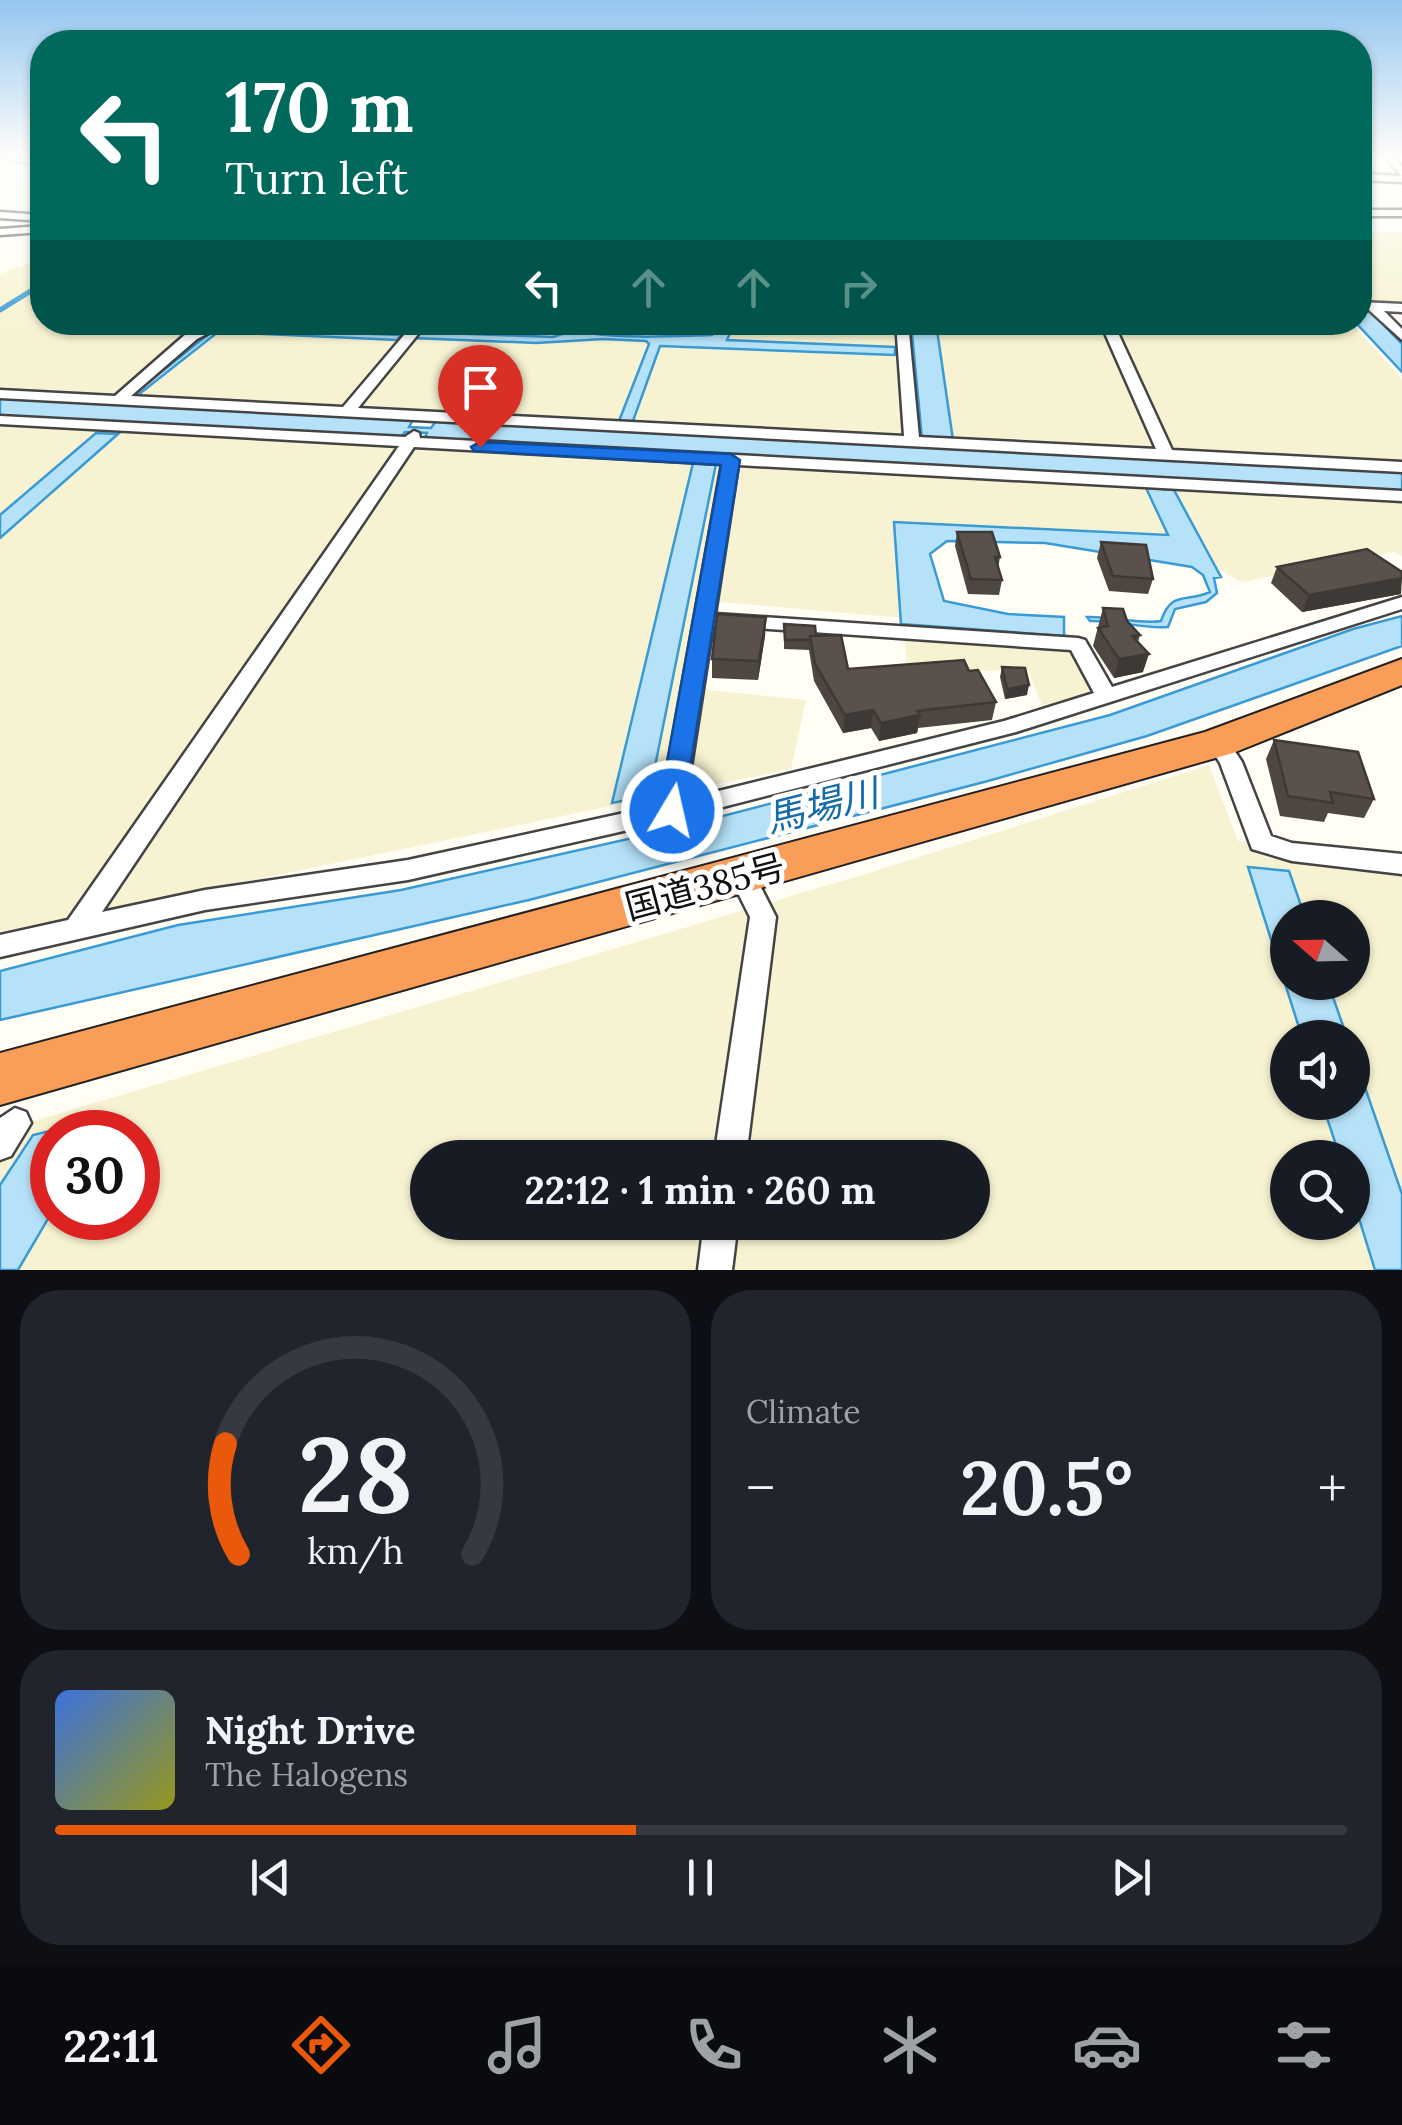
<!DOCTYPE html>
<meta charset="utf-8">
<style>
:root{--surface:#171b24;--page:#20242c;--text:#f1f3f6;--muted:#9ea1a6;--line:#363941;--accent:#ea580c}
body{margin:0;font-family:Lora,"Noto Sans JP",serif;background:var(--page);color:var(--text);height:100vh;display:flex;flex-direction:column;font-size:38px;white-space:nowrap}
*{box-sizing:border-box;margin:0}
p{font-size:32px;color:var(--muted)}
.icon{flex:none;width:55px;height:55px;fill:none;stroke:currentColor;stroke-width:2;stroke-linecap:round;stroke-linejoin:round}
.map{position:relative;height:1270px;overflow:hidden}
.panel{display:flex;flex-direction:column;gap:20px;padding:20px;background:#0d0f14;flex:1}
.panel>*{flex:none}
.banner{position:absolute;left:30px;top:30px;width:1342px;height:305px;border-radius:40px;box-shadow:0 2px 8px #0004;background:#00695c;color:#fff;overflow:hidden}
.needle{width:65px;rotate:290deg}
.fabs{position:absolute;left:1270px;top:900px;display:grid;gap:20px}
.fabs a{display:grid;place-items:center;width:100px;height:100px;border-radius:50%;background:var(--surface);box-shadow:0 2px 8px #0004;font-size:50px}
.speed{position:absolute;left:30px;top:1110px;display:flex;gap:20px;font-size:50px;font-weight:700;text-align:center}
.speed>*{display:grid;place-content:center;width:130px;height:130px;border-radius:50%;background:var(--surface);box-shadow:0 2px 8px #0004;line-height:1}
.speed .limit{border:15px solid #d22;background:#fff;color:#111}
.pin{position:absolute;display:grid;place-items:center;width:85px;height:85px;color:#fff;margin:-102px -42px;border-radius:50% 50% 50% 0;rotate:-45deg;box-shadow:0 0 10px #0007}
.pin .icon{rotate:45deg}
.me{position:absolute;width:110px;margin:-55px;rotate:9deg;stroke-linejoin:round;filter:drop-shadow(0 0 8px #0008)}
.turn{display:flex;align-items:center;gap:35px;height:210px;padding:0 30px;font-size:45px}
.turn .icon{width:130px;height:130px;stroke-width:2.5}
.turn b{display:block;font-size:70px;line-height:85px}
.lanes{display:flex;align-items:center;height:95px;padding:0 30px;background:#0003;justify-content:center;gap:50px;direction:ltr}
.lanes .off{opacity:.35}
.big{font-size:75px;font-weight:800;line-height:1.1}
.panel .widget{flex:1;display:flex;flex-direction:column;justify-content:center;gap:15px;min-width:0;padding:0 35px;border-radius:40px;background:var(--page)}
.panel .dial{align-items:center;gap:0}
.dial svg{height:260px;overflow:visible;fill:none;stroke:var(--line);stroke-width:7;stroke-linecap:round;text-anchor:middle}
.dial text{fill:var(--text);stroke:none}
.song{display:flex;align-items:center;gap:30px}
.cover{width:120px;height:120px;border-radius:15px;background:linear-gradient(135deg,hsl(220 70% 55%),hsl(60 70% 35%))}
.played{height:10px;border-radius:5px;background:linear-gradient(90deg,var(--accent) 45%,var(--line) 45%)}
.keys{display:flex;justify-content:space-around;direction:ltr}
.heat{display:flex;justify-content:space-between;align-items:center;font-size:55px;direction:ltr}
.panel .tiles{flex:1;display:grid;gap:20px;grid-template-columns:1fr 1fr}
.widget:last-child{grid-column:span 2}
.trip{position:absolute;left:410px;top:1140px;width:580px;height:100px;border-radius:50px;background:var(--surface);box-shadow:0 2px 8px #0004;font-weight:800;line-height:100px;text-align:center}
.menu{display:flex;height:160px;justify-content:space-around;align-items:center;background:#090b0e;color:var(--muted)}
.menu .icon{width:70px;height:70px}
.menu .selected{color:var(--accent)}
.menu b{font-size:45px;color:var(--text)}
.map>svg:first-child{display:block}
.farmland{fill:#f7f3d2;fill-rule:evenodd}
.water{fill:#b6e2f9;stroke:#3a9ad3;stroke-width:2.5}
.lines{fill:none;stroke-linecap:round;stroke-linejoin:round}
.stream{stroke:#3a9ad3;stroke-width:5}
.street-casing{stroke:#444;stroke-width:5}
.highway-casing{stroke:#222;stroke-width:4}
.path{stroke:#333;stroke-width:2.5;stroke-dasharray:5 2.5;stroke-linecap:butt}
.street{fill:#fff;fill-rule:evenodd}
.highway{fill:#f99d58;fill-rule:evenodd}
.wall{fill:#4d4641}
.shaded-wall{fill:#3f3935}
.building{fill:#5a514c;stroke:#3f3935;stroke-width:2.5}
.route{fill:#1a73e8;stroke:#114b97;stroke-width:2.5}
.labels{text-anchor:middle;stroke-width:10;stroke-linejoin:round;paint-order:stroke}
.near-street-label{font-size:35px;fill:#111;stroke:#fff}
.near-water-label{font-size:38px;font-style:italic;fill:#136ca9;stroke:#fff}
</style>
<div class="map">
<svg width="1402" height="1270" viewBox="0 0 1402 1270">
<rect width="100%" height="100%" fill="#fffdf4"/>
<path class="farmland" d="M1360,232H1402V306L1373,302L1360,289Z
M42,258V322H163L158,327L395,337L423,333L545,340L608,332L716,341L727,322L1351,323L1402,379V463L0,389V274Z
M0,424L1402,500V556L1394,552L1242,582L1181,547L921,531L924,614L1067,632L1095,694L1044,710L1028,670L907,672L904,618L697,600L680,687L806,700L791,769L0,932Z
M1209,765L1238,841L1402,853V1270H0V1131L869,873ZM1288,918H1352V982H1288ZM1288,1038H1352V1102H1288ZM52,1132H138V1218H52ZM428,1158H972V1222H428ZM1288,1158H1352V1222H1288Z"/>
<path class="water" d="M1360,309L1369,310L1402,344V372L1356,323L1360,322Z
M576,322L586,323L590,333C623,339 677,336 712,335L724,323L735,322L727,340L895,347V355L660,346L633,421H619L649,344L646,341L603,339L536,343L414,338L419,332L553,337L569,332Z
M911,323H936L953,440L922,438Z
M214,330L221,328L401,335L397,340L218,332L138,395H132Z
M0,398L413,420L409,427L431,428L436,421L1402,471V492L424,440L427,433L405,432L400,439L0,417Z
M96,433L118,434L0,538V515Z
M693,463L716,464L649,796L612,803Z
M1146,488L1174,490L1221,577L1214,578L1217,593L1206,602L1175,609L1168,627C1141,629 1117,620 1090,621L1087,617C1112,616 1142,625 1161,621C1171,590 1186,603 1210,592L1203,575L1192,567L1045,543L947,541L930,554L944,601L1008,614L1064,617V636L901,624L894,522L1168,535Z
M1402,616V646L1147,736L988,781L529,900L0,1020V971L178,925L401,890L677,828L1110,715L1353,629Z
M1248,867L1289,871L1305,917L1288,918V982L1328,983L1347,1037H1302Z
M1353,1053L1402,1194V1270H1375L1353,1199L1352,1158L1340,1157L1322,1103L1352,1102Z
M110,1116L100,1132H52V1212L18,1270H0V1185L33,1135Z"/>
<g class="lines">
<path class="stream" d="M0,310L42,284"/>
<defs>
<path id="street" d="M6,157L42,158V164L10,160Z
M1385,157H1394L1402,167V176Z
M1360,174L1402,176V182L1360,180Z
M1360,210H1402V216H1360Z
M0,212L42,215V221L0,218Z
M42,226V232L0,235V229Z
M1360,302L1402,304V312L1384,311L1402,329V340L1369,310H1360Z
M212,322H230L197,339L131,396L343,407L415,322H428L358,408L904,436L896,322H908L919,437L1156,449L1100,322H1113L1172,450L1402,462V472L0,398V390L115,396L187,333Z
M0,416L405,437L414,431L419,433L420,438L1402,491V501L738,465L715,614L1078,638L1085,640L1112,687L1402,597V609L1016,732L672,820L408,880L205,910L0,957V935L68,920L399,446L0,424ZM414,447L722,464L661,805L408,860L205,890L102,912ZM713,625L1071,650L1094,693L1004,721L686,799Z
M1218,735L1226,738L1242,762L1271,836L1292,843L1402,854V874L1292,861L1252,849L1220,763L1207,743L1210,738Z
M743,867L752,870L776,917L746,1158H714L750,917L730,877L734,870Z
M15,1108L26,1112L31,1123L11,1156L0,1160V1118Z
M704,1222H738L732,1270H698Z"/>
<path id="highway" d="M1402,659V685L1233,753L0,1105V1053L1205,732Z"/>
</defs>
<use href="#street" class="street-casing"/>
<use href="#highway" class="highway-casing"/>
<path class="path" d="M144,322L131,332L167,334"/>
<use href="#street" class="street"/>
<use href="#highway" class="highway"/>
</g>
<path class="wall" d="M527,322L520,331L496,330V325L436,323Z
M957,532L1000,557L998,569L1002,580L999,595L968,594L955,546Z
M1101,542L1153,579L1148,594L1109,591L1097,558Z
M1277,567L1401,594L1302,612L1271,583Z
M1103,608L1127,621L1140,635L1138,642L1143,672L1114,678L1093,646Z
M766,617L765,636L758,680L712,678V659Z
M784,624L816,636L848,669L969,671L996,702L992,720L918,728L917,733L879,741L871,728L843,733L814,681L809,650L784,649Z
M1002,667L1027,695L1005,699L1000,677Z
M1274,740L1374,799L1364,818L1328,813L1324,822L1280,816L1266,759Z"/>
<path class="shaded-wall" d="M519,322H527L520,331Z
M1402,578L1401,594L1302,612L1309,595Z
M766,617L765,636L758,680L759,661Z
M1149,654L1143,672L1114,678L1119,659Z
M1029,685L1027,695L1005,699L1007,689Z
M873,710L871,728L843,733L845,715Z
M920,715L917,733L879,741L881,723Z"/>
<path class="building" d="M957,532H992L1000,557H995L1002,580L971,579Z
M1101,542L1146,545L1153,579L1113,576Z
M1367,549L1402,572V578L1309,595L1277,567Z
M1103,608L1123,609L1127,621L1140,635L1132,636L1149,654L1119,659L1098,628L1108,626Z
M717,614L766,617L759,661L712,659Z
M784,624L815,626L816,636H810V640H785Z
M841,635L848,669L964,660L969,671L978,670L996,702L917,711L920,715L881,723L873,710L845,715L815,664L810,636Z
M1002,667L1025,668L1029,685L1007,689Z
M1274,740L1358,752L1374,799L1330,792L1333,803L1288,796Z"/>
<linearGradient id="sky" x2="0" y2="1"><stop stop-color="#94c6ef"/><stop offset="0.47" stop-color="#fffefa"/><stop offset="1" stop-color="#fffefa" stop-opacity="0"/></linearGradient>
<rect width="1402" height="335" fill="url(#sky)"/>
<path class="route" d="M480,442L731,454L740,460L682,818H662L658,811L721,465L474,451L471,447Z"/>
<g class="labels">
<g class="near-street-label">
<text transform="translate(705 887) rotate(-15)" y="12">国道385号</text>
</g>
<g class="near-water-label">
<text transform="translate(822 806) rotate(-14)" y="13">馬場川</text>
</g>
</g>
</svg>
<div class="fabs">
<a><svg class="needle" viewBox="-14 -14 28 28"><path d="M0-13l5 13h-10z" fill="#e53935"/><path d="M0 13l5-13h-10z" fill="#9ea1a6"/></svg></a>
<a><svg class="icon" aria-label="sound" viewBox="0 0 24 24"><path d="M4 9h4l5-4v14l-5-4H4zM17 9q2 3 0 6"/></svg></a>
<a><svg class="icon" aria-label="search" viewBox="0 0 24 24"><circle cx="10" cy="10" r="6"/><path d="M15 15l6 6"/></svg></a>
</div>
<div class="speed"><div class="limit">30</div></div>
<div class="pin" style="left:480px;top:447px;background:#d93025"><svg class="icon" aria-label="arrive" viewBox="0 0 24 24"><path d="M6 21V4h12l-3 4 3 4H6"/></svg></div>
<svg class="me" style="left:672px;top:811px" viewBox="-20 -20 40 40"><circle r="17" fill="#1a73e8" stroke="#fff" stroke-width="3"/><path d="M0-11L8 9 0 5-8 9z" fill="#fff"/></svg>
<div class="trip">22:12 · 1 min · 260 m</div>
<div class="banner">
<div class="turn"><svg class="icon" aria-label="left" viewBox="0 0 24 24"><path d="M17 20v-9H6M10 6l-5 5 5 5"/></svg><div><b>170 m</b>Turn left</div></div>
<div class="lanes"><svg class="icon" aria-label="left" viewBox="0 0 24 24"><path d="M17 20v-9H6M10 6l-5 5 5 5"/></svg><svg class="icon off" aria-label="ahead" viewBox="0 0 24 24"><path d="M12 20V5M6 11l6-6 6 6"/></svg><svg class="icon off" aria-label="ahead" viewBox="0 0 24 24"><path d="M12 20V5M6 11l6-6 6 6"/></svg><svg class="icon off" aria-label="right" viewBox="0 0 24 24"><path d="M7 20v-9h11M14 6l5 5-5 5"/></svg></div>
</div>
</div>
<section class="panel">
<div class="tiles">
<div class="widget dial"><svg viewBox="0 0 100 80">
<path d="M14 69A42 42 0 1 1 86 69"/>
<path d="M14 69A42 42 0 0 1 10 35" stroke="#ea580c"/>
<text x="50" y="56" font-size="32" font-weight="700">28</text>
<text x="50" y="72" font-size="11">km/h</text>
</svg></div>
<div class="widget"><p>Climate</p>
<div class="heat"><a>−</a><b class="big">20.5°</b><a>+</a></div>
</div>
<div class="widget">
<div class="song"><i class="cover"></i><div><b>Night Drive</b><p>The Halogens</p></div></div>
<div class="played"></div>
<div class="keys"><svg class="icon" aria-label="previous" viewBox="0 0 24 24"><path d="M18 5L8 12l10 7zM5 5v14"/></svg><svg class="icon" aria-label="pause" viewBox="0 0 24 24"><path d="M8 5v14M16 5v14"/></svg><svg class="icon" aria-label="next" viewBox="0 0 24 24"><path d="M6 5l10 7-10 7zM19 5v14"/></svg></div>
</div>
</div>
</section>
<nav class="menu">
<b>22:11</b>
<svg class="icon selected" aria-label="directions" viewBox="0 0 24 24"><path d="M12 3l9 9-9 9-9-9zM9 14v-3h6M13 9l2 2-2 2"/></svg>
<svg class="icon" aria-label="music" viewBox="0 0 24 24"><path d="M9 18V5l10-2v13"/><circle cx="6" cy="18" r="3"/><circle cx="16" cy="16" r="3"/></svg>
<svg class="icon" aria-label="phone" viewBox="0 0 24 24"><path d="M5 4h4l2 5-3 2q2 4 5 5l2-3 5 2v4C11 20 4 13 5 4z"/></svg>
<svg class="icon" aria-label="climate" viewBox="0 0 24 24"><path d="M12 3v18M4 7l16 10M4 17L20 7"/></svg>
<svg class="icon" aria-label="car" viewBox="0 0 24 24"><path d="M5 17H2v-5l4-1 3-4h7l3 4 3 1v5h-3M9 17h6M6 11h13"/><circle cx="7" cy="17" r="2"/><circle cx="17" cy="17" r="2"/></svg>
<svg class="icon" aria-label="filters" viewBox="0 0 24 24"><path d="M4 7h16M4 17h16"/><circle cx="9" cy="7" r="2"/><circle cx="15" cy="17" r="2"/></svg>
</nav>
